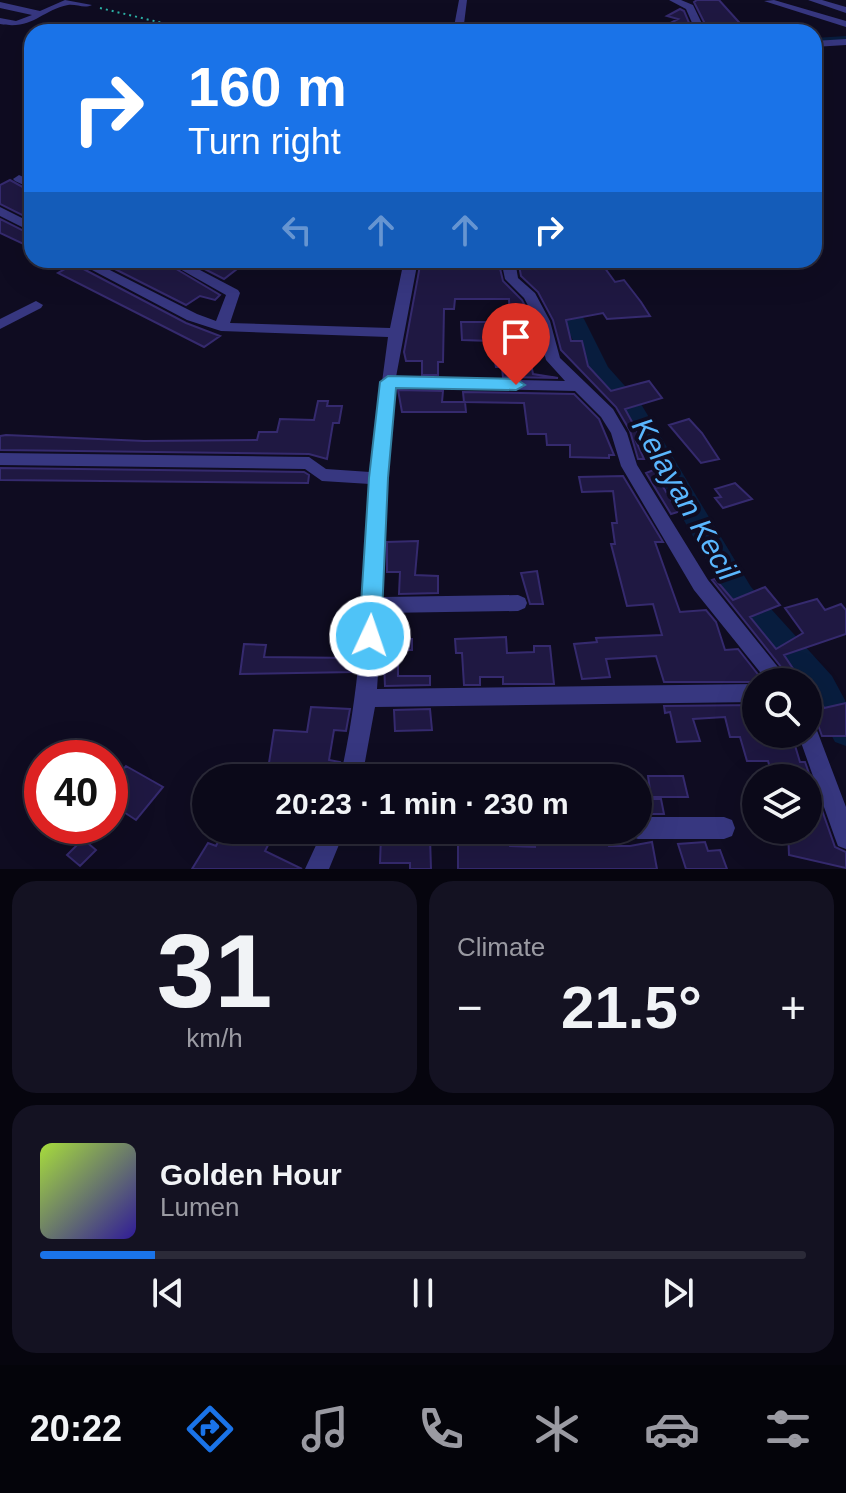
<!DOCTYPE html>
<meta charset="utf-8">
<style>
:root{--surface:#0b0919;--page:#141222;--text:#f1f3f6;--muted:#9a9aa2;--line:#2b2a38;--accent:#1a73e8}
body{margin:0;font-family:Arial,sans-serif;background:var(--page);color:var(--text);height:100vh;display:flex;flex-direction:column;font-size:30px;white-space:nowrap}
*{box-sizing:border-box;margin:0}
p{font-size:26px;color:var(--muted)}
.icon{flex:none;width:44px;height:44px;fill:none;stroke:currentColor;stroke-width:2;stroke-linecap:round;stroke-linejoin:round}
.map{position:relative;height:869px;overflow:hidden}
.sheet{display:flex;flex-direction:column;gap:12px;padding:12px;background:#06050e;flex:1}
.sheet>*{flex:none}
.top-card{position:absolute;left:24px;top:24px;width:798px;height:244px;border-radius:24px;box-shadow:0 8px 32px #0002,0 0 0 2px var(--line);background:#1a73e8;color:#fff;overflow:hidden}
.fabs{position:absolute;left:742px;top:668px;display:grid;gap:16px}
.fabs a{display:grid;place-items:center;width:80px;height:80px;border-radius:50%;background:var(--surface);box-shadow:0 8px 32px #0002,0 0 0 2px var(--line);font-size:40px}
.speed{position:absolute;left:24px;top:740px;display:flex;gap:16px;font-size:40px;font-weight:700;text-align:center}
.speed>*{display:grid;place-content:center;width:104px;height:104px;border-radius:50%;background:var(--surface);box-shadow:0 8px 32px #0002,0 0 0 2px var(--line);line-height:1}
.speed .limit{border:12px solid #d22;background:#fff;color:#111}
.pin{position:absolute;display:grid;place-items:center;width:68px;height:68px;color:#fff;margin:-82px -34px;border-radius:50% 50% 50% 0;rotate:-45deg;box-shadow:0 0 8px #0007}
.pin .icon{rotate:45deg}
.me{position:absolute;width:88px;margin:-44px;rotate:3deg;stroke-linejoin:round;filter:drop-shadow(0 0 6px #0008)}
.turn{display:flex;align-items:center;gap:28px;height:168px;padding:0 32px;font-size:36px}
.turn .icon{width:104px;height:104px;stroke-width:2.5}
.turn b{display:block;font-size:56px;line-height:68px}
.lanes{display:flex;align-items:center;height:76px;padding:0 32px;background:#0003;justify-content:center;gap:40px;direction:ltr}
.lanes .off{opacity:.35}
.big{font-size:60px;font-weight:800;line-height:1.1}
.sheet .tile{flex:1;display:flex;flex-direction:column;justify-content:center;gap:12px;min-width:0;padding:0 28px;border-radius:24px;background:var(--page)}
.sheet .dial{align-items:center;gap:0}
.dial b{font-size:104px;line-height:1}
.song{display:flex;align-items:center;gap:24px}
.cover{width:96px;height:96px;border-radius:12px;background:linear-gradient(135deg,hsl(80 70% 55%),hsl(250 70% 35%))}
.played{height:8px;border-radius:4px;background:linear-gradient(90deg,var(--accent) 15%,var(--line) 15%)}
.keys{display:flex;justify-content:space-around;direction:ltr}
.heat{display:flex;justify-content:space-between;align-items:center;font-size:44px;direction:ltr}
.sheet .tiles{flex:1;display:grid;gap:12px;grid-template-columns:1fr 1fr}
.tile:last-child{grid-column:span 2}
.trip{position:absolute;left:192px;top:764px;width:460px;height:80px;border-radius:40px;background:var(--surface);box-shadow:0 8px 32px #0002,0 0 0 2px var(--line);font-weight:800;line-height:80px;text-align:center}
.tabs{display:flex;height:128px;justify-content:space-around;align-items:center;background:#04040a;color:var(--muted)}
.tabs .icon{width:56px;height:56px}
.tabs .on{color:var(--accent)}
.tabs b{font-size:36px;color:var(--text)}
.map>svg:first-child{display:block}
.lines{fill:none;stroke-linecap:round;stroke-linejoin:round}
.canal{fill:#081d3e;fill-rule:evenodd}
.river{fill:#081d3e;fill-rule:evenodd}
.building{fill:#1f1842;stroke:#352a6e;stroke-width:2}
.path{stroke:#2cb3a7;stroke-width:2;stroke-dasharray:2 4;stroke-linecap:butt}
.minor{fill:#373780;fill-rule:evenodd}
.route{fill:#4fc3f7;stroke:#337fa1;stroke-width:2}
.labels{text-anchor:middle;stroke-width:8;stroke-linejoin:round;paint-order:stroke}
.water-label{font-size:30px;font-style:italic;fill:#5ab7ff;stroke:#0f0c21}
</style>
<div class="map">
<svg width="846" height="869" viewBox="0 0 846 869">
<rect width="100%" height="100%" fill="#0f0c21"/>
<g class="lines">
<path class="canal" d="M846,36V40L814,42V38Z"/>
<path class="river" d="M524,260H544L550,277L584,319L608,367L641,404L751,587L832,676L846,702V746L835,742L808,692V682H800L731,603L624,415L591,375L563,321L530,278Z"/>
</g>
<path class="building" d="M697,0H719L746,30L715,29L709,32L694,2Z
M680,9L684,11L693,32L667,25L678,19L667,16Z
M10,180L32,192V220L0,204V185Z
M0,219L32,235V248L0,233Z
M97,260H161L220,295L215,300L200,296L186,305Z
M187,260H214L237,269L224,279Z
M421,260H498L503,281L522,300L533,322L536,346L506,347L509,367H496L491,341L462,340L461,322H510L509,299H455L454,309H444L443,362H438V375H422V361H406L404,352Z
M518,260H527L529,265L560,260H599L615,282L624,280L641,302L650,316L607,319L603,313L566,320L571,341H582L588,366L611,391L649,381L662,398L625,409L642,440L636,441L644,459H638L630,431L616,407L561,350L553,320L538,292L521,276Z
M74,264L186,323L220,336L204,347L58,273Z
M502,368L532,369L533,374L558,378L503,377Z
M398,390L443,391L442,402H465L466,412H402Z
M463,392L574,394L599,419L614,455H609V458L570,457V445H547L546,434H528L524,403L464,402Z
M318,401H328L327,406H342L339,423H333L327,459L309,454L0,450V436L6,435L144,441L257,440L259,432H277L280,419L314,420Z
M689,419L702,433L719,459L701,463L669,425Z
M0,468L304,472L309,475L308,483L0,480Z
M656,469L662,485L678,512L671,514L646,473Z
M623,476L663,542H655L680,612L706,610L716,622L725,650L738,649L764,682H664L656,656L606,659L610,677L582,679L574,644L597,642L596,638L662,635L653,604L627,606L611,544H615L612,523H617L613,491L582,492L579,477Z
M735,483L752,499L723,508L715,498L721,497L715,489Z
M418,541L415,575L438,576V593L399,594L400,572H387V542Z
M537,571L543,604H530L521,573Z
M715,579L733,600L765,587L780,605L750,617L776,649L803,633L785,608L817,599L825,610L841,604L846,610V634L784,655L802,682H793L712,580Z
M506,637L507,653L534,652V646H550L554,684H503V677H480V685H464L462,653H456L455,639Z
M383,639H412V650H398V676H430V685L385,686Z
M244,644L266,645L264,657L356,658L354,672L240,674Z
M808,679L824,708L846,703V736H822L818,725L810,721Z
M756,705V734H786L788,740L793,739L800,762H805L835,847L846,852V868L789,855L788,830H808V778H773L768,761H747L740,737H730L725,717L693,719L700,741L677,742L670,712L665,713L664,706Z
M311,707L350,709L346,731L334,730L329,760L340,762L337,778L267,776L274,730L307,732Z
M430,709L432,730L395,731L394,710Z
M126,766L163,787L136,820L110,803V784Z
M648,776H683L688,797H651Z
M644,792L645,799H661L664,814H638V793Z
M224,830H276L265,851L302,869H192L208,843L216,846Z
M381,836L430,837L431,869H410V863H380Z
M458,836L509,838L510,846L535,847V842L608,841L609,846H630L652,842L657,869H458Z
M83,839L96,850L80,866L67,855Z
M705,842L708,851L720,850L727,869H686L678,844Z"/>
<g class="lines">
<path class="path" d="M100,8L200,32"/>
<path class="minor" d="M65,0L92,5C84,9 77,4 68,5C40,11 33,30 0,24V18L16,21L32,15L0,8V2L40,11Z
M459,0H467L463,32H453Z
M669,0H681L693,5L706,32H696L686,9Z
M774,0L846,21V27L764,1Z
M808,0H822L846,7V13Z
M378,28L386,32H374Z
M846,39V45L814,47V41Z
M19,175L32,181V189L15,181L13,179Z
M0,207L32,223V232L0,216Z
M73,260H90L197,314L216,321L226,295L164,260H181L238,290L240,293L230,323L390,328L404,260H418L396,377L565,381L546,360L536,321L524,298L505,279L501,260H515L518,278L535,293L550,321L560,358L613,409L627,433L637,465L708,580L790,682H768L694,590L621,466L611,433L601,417L575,391L395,387L386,482L383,597L518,595L525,598L527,603L525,608L518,611L382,613L377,689L756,684V702L375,707L362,778H340C363,680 364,583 370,484L322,481L305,469L0,465V453L309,457L326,469L370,472L388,337L221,331L187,320Z
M36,301L43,305L41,308L0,329V319Z
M808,723L815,726L818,733L846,807V849L838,846L835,838L798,734H808Z
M638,817H724L732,820L735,828L732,836L724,839H638L630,836L628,830H638Z
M323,830H345L329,869H305Z"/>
</g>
<path class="route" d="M388,376L516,379L525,385L516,390L396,388L388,478L381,636L378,642H363L359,636L369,478L380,382Z"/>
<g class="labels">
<g class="water-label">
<text transform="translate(685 499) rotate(60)" y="10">Kelayan Kecil</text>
</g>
</g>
</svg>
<div class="fabs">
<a><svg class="icon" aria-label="search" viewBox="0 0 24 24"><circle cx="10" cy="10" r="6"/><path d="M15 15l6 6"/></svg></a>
<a><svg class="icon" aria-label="layers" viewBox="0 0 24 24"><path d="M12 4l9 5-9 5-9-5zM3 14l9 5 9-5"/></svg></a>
</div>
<div class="speed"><div class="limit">40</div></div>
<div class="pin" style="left:516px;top:385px;background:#d93025"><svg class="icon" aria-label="arrive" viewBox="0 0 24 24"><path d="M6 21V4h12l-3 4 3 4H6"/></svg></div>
<svg class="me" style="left:370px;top:636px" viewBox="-20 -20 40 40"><circle r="17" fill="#4fc3f7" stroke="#fff" stroke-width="3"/><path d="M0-11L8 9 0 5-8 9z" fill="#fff"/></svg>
<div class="trip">20:23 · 1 min · 230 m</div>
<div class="top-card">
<div class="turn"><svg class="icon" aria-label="right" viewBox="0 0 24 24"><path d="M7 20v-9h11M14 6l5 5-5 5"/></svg><div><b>160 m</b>Turn right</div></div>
<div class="lanes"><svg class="icon off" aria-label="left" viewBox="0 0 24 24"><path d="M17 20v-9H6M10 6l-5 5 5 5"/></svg><svg class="icon off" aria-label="ahead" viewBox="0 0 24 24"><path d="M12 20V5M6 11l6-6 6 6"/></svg><svg class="icon off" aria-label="ahead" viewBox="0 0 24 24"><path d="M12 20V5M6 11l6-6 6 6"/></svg><svg class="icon" aria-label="right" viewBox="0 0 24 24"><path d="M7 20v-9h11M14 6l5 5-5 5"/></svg></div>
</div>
</div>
<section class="sheet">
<div class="tiles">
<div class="tile dial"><b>31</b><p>km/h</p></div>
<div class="tile"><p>Climate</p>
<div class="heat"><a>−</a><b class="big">21.5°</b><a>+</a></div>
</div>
<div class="tile">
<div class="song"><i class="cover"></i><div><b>Golden Hour</b><p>Lumen</p></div></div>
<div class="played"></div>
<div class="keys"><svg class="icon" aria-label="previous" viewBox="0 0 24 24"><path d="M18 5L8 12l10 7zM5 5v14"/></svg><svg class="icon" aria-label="pause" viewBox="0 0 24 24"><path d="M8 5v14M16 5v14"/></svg><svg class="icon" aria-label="next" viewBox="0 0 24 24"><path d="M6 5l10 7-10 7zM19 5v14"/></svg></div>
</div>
</div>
</section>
<nav class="tabs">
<b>20:22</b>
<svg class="icon on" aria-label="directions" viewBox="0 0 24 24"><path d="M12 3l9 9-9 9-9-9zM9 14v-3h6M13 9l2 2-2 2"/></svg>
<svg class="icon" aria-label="music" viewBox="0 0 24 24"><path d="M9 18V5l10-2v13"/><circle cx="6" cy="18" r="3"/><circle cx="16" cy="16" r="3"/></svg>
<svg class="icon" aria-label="phone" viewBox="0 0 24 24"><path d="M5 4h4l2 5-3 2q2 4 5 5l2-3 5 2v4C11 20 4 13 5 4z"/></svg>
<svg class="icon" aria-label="climate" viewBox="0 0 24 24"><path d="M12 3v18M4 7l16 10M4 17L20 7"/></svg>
<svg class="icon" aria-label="car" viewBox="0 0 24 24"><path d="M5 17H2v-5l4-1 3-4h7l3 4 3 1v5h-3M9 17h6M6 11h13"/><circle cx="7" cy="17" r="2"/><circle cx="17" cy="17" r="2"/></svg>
<svg class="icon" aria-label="filters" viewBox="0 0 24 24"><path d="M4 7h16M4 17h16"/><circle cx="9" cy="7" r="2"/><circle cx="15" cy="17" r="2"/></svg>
</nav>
